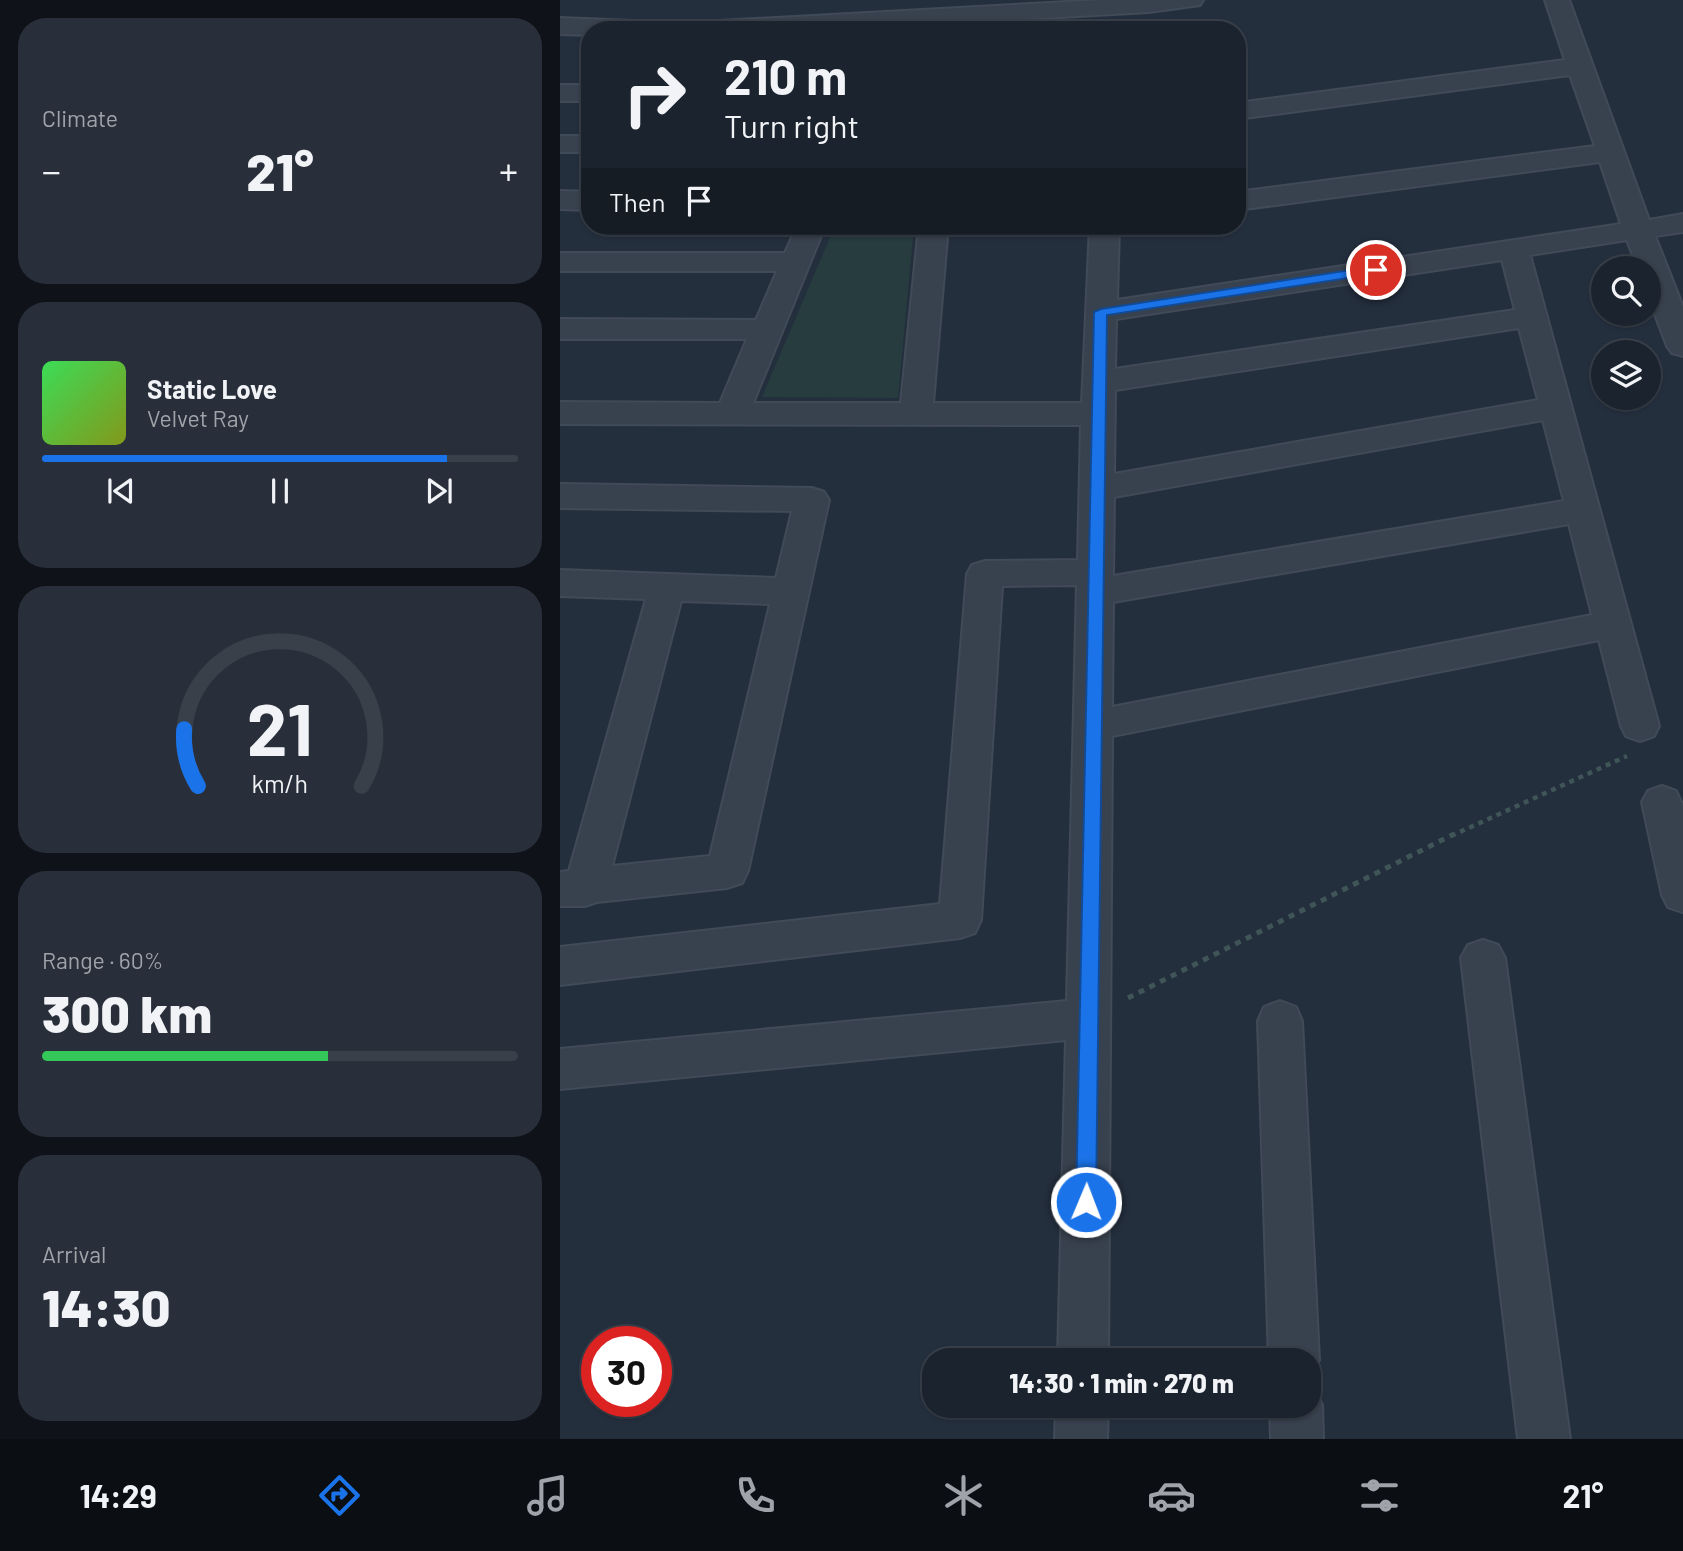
<!DOCTYPE html>
<meta charset="utf-8">
<style>
:root{--surface:#1b232e;--page:#282f3a;--text:#f1f3f6;--muted:#a0a4aa;--line:#39404a;--accent:#1a73e8}
body{margin:0;font-family:Barlow,sans-serif;background:var(--page);color:var(--text);height:100vh;display:flex;flex-direction:column;font-size:26px;white-space:nowrap}
*{box-sizing:border-box;margin:0}
p{font-size:23px;color:var(--muted)}
.icon{flex:none;width:38px;height:38px;fill:none;stroke:currentColor;stroke-width:2;stroke-linecap:round;stroke-linejoin:round}
.map{position:relative;flex:1;overflow:hidden}
.drawer{display:flex;flex-direction:column;gap:18px;padding:18px;background:#0f1319;width:560px}
.drawer>*{flex:none}
.guide{position:absolute;left:21px;top:21px;width:665px;height:214px;border-radius:28px;box-shadow:0 2px 5px #0004,0 0 0 2px var(--line);background:#1b232e;color:var(--text);overflow:hidden}
.controls{position:absolute;left:1031px;top:256px;display:grid;gap:14px}
.controls a{display:grid;place-items:center;width:70px;height:70px;border-radius:50%;background:var(--surface);box-shadow:0 2px 5px #0004,0 0 0 2px var(--line);font-size:35px}
.speed{position:absolute;left:21px;top:1326px;display:flex;gap:14px;font-size:35px;font-weight:700;text-align:center}
.speed>*{display:grid;place-content:center;width:91px;height:91px;border-radius:50%;background:var(--surface);box-shadow:0 2px 5px #0004,0 0 0 2px var(--line);line-height:1}
.speed .limit{border:10px solid #d22;background:#fff;color:#111}
.pin{position:absolute;display:grid;place-items:center;width:60px;height:60px;color:#fff;margin:-30px;border:4px solid #fff;border-radius:50%;box-shadow:0 2px 7px #0007}
.me{position:absolute;width:77px;margin:-38px;rotate:1deg;stroke-linejoin:round;filter:drop-shadow(0 0 5px #0008)}
.turn{display:flex;align-items:center;gap:24px;height:147px;padding:0 28px;font-size:32px}
.turn .icon{width:91px;height:91px;stroke-width:2.5}
.turn b{display:block;font-size:49px;line-height:60px}
.then{display:flex;align-items:center;height:66px;padding:0 28px;background:#0003;gap:14px;font-size:26px}
.big{font-size:52px;font-weight:800;line-height:1.1}
.drawer .tile{flex:1;display:flex;flex-direction:column;justify-content:center;gap:10px;min-width:0;padding:0 24px;border-radius:28px;background:var(--page)}
.drawer .dial{align-items:center;gap:0}
.dial svg{height:182px;overflow:visible;fill:none;stroke:var(--line);stroke-width:7;stroke-linecap:round;text-anchor:middle}
.dial text{fill:var(--text);stroke:none}
.song{display:flex;align-items:center;gap:21px}
.cover{width:84px;height:84px;border-radius:10px;background:linear-gradient(135deg,hsl(130 70% 55%),hsl(70 70% 35%))}
.played{height:7px;border-radius:4px;background:linear-gradient(90deg,var(--accent) 85%,var(--line) 85%)}
.keys{display:flex;justify-content:space-around;direction:ltr}
.heat{display:flex;justify-content:space-between;align-items:center;font-size:38px;direction:ltr}
.charge{height:10px;border-radius:5px;background:linear-gradient(90deg,#34c759 60%,var(--line) 0)}
.trip{position:absolute;left:362px;top:1348px;width:399px;height:70px;border-radius:28px;background:var(--surface);box-shadow:0 2px 5px #0004,0 0 0 2px var(--line);font-weight:800;line-height:70px;text-align:center}
.menu{display:flex;height:112px;justify-content:space-around;align-items:center;background:#0b0e12;color:var(--muted)}
.menu .icon{width:49px;height:49px}
.menu .current{color:var(--accent)}
.menu b{font-size:32px;color:var(--text)}
main{display:flex;flex:1;min-height:0}
.map>svg:first-child{display:block}
.green{fill:#263c3f}
.lines{fill:none;stroke-linecap:round;stroke-linejoin:round}
.minor-casing{stroke:#414a57;stroke-width:4}
.path-far1{stroke:#3f5557;stroke-width:4.5;stroke-dasharray:5 5;stroke-linecap:butt}
.path{stroke:#3f5557;stroke-width:5;stroke-dasharray:6 6;stroke-linecap:butt}
.minor{fill:#38414e;fill-rule:evenodd}
.route{fill:#1a73e8;stroke:#114b97;stroke-width:2}
</style>
<main>
<section class="drawer">
<div class="tile"><p>Climate</p>
<div class="heat"><a>−</a><b class="big">21°</b><a>+</a></div>
</div>
<div class="tile">
<div class="song"><i class="cover"></i><div><b>Static Love</b><p>Velvet Ray</p></div></div>
<div class="played"></div>
<div class="keys"><svg class="icon" aria-label="previous" viewBox="0 0 24 24"><path d="M18 5L8 12l10 7zM5 5v14"/></svg><svg class="icon" aria-label="pause" viewBox="0 0 24 24"><path d="M8 5v14M16 5v14"/></svg><svg class="icon" aria-label="next" viewBox="0 0 24 24"><path d="M6 5l10 7-10 7zM19 5v14"/></svg></div>
</div>
<div class="tile dial"><svg viewBox="0 0 100 80">
<path d="M14 69A42 42 0 1 1 86 69"/>
<path d="M14 69A42 42 0 0 1 8 44" stroke="#1a73e8"/>
<text x="50" y="56" font-size="32" font-weight="700">21</text>
<text x="50" y="72" font-size="11">km/h</text>
</svg></div>
<div class="tile"><p>Range · 60%</p><b class="big">300 km</b><div class="charge"></div></div>
<div class="tile"><p>Arrival</p><b class="big">14:30</b></div>
</section>
<div class="map">
<svg width="1123" height="1439" viewBox="0 0 1123 1439">
<rect width="100%" height="100%" fill="#242f3e"/>
<path class="green" d="M275,226H354L338,398L202,397Z"/>
<g class="lines">
<defs>
<path id="minor" d="M544,0H643L640,5L589,12L270,30H30V35L0,34V18L122,23Z
M985,0H1009L1089,220L1123,214V232L1095,236L1123,307V356L1112,353L1107,346L1088,296V268H1078L1067,240L970,255L1099,726L1094,736L1080,741L1066,736L1061,726L1039,640L552,736L548,1360H498L506,1040L0,1089V1049L507,1001L517,585L442,586L421,920L415,933L400,938L0,985V947L380,904L407,574L412,565L425,561L518,560L521,425L0,424V402L160,403L187,339H0V319L196,320L217,271H0V253H225L237,226H265L193,403H341L359,226H388L373,403H522L530,226H559L557,300L1061,224L1040,162L677,210V192L1035,146L1010,75L677,119V103L1005,60ZM942,260L955,310L555,369L556,319ZM959,328L978,400L554,474L555,390ZM983,420L1004,501L553,576L554,497ZM1009,524L1032,615L552,707L553,602Z
M0,85H30V101H0Z
M0,136H30V152H0Z
M0,191L30,192V210L0,209Z
M0,484L252,488L264,492L269,500L188,871L182,883L167,888L37,902L25,906H0V872L9,871L86,599L0,596V570L216,578L232,511L0,508ZM121,601L210,604L150,856L52,866Z
M1102,786L1116,791L1123,806V912L1108,907L1102,895L1082,802L1088,791Z
M923,940L938,945L945,958L1010,1439H958L901,958L908,945Z
M720,1001L736,1007L742,1021L759,1360L749,1379V1360H709L698,1021L704,1007Z
M749,1385L754,1387L762,1405L763,1439H711L710,1405H749Z
M496,1405H548L547,1439H495Z"/>
</defs>
<use href="#minor" class="minor-casing"/>
<path class="path-far1" d="M891,836L1067,756"/>
<path class="path" d="M568,998L894,834"/>
<use href="#minor" class="minor"/>
</g>
<path class="route" d="M816,266L821,267V273L547,315L536,1202L533,1209L526,1211L519,1209L516,1202L534,312L541,309Z"/>
</svg>
<div class="controls">
<a><svg class="icon" aria-label="search" viewBox="0 0 24 24"><circle cx="10" cy="10" r="6"/><path d="M15 15l6 6"/></svg></a>
<a><svg class="icon" aria-label="layers" viewBox="0 0 24 24"><path d="M12 4l9 5-9 5-9-5zM3 14l9 5 9-5"/></svg></a>
</div>
<div class="speed"><div class="limit">30</div></div>
<div class="pin" style="left:816px;top:270px;background:#d93025"><svg class="icon" aria-label="arrive" viewBox="0 0 24 24"><path d="M6 21V4h12l-3 4 3 4H6"/></svg></div>
<svg class="me" style="left:526px;top:1202px" viewBox="-20 -20 40 40"><circle r="17" fill="#1a73e8" stroke="#fff" stroke-width="3"/><path d="M0-11L8 9 0 5-8 9z" fill="#fff"/></svg>
<div class="trip">14:30 · 1 min · 270 m</div>
<div class="guide">
<div class="turn"><svg class="icon" aria-label="right" viewBox="0 0 24 24"><path d="M7 20v-9h11M14 6l5 5-5 5"/></svg><div><b>210 m</b>Turn right</div></div>
<div class="then">Then<svg class="icon" aria-label="arrive" viewBox="0 0 24 24"><path d="M6 21V4h12l-3 4 3 4H6"/></svg></div>
</div>
</div>
</main>
<nav class="menu">
<b>14:29</b>
<svg class="icon current" aria-label="directions" viewBox="0 0 24 24"><path d="M12 3l9 9-9 9-9-9zM9 14v-3h6M13 9l2 2-2 2"/></svg>
<svg class="icon" aria-label="music" viewBox="0 0 24 24"><path d="M9 18V5l10-2v13"/><circle cx="6" cy="18" r="3"/><circle cx="16" cy="16" r="3"/></svg>
<svg class="icon" aria-label="phone" viewBox="0 0 24 24"><path d="M5 4h4l2 5-3 2q2 4 5 5l2-3 5 2v4C11 20 4 13 5 4z"/></svg>
<svg class="icon" aria-label="climate" viewBox="0 0 24 24"><path d="M12 3v18M4 7l16 10M4 17L20 7"/></svg>
<svg class="icon" aria-label="car" viewBox="0 0 24 24"><path d="M5 17H2v-5l4-1 3-4h7l3 4 3 1v5h-3M9 17h6M6 11h13"/><circle cx="7" cy="17" r="2"/><circle cx="17" cy="17" r="2"/></svg>
<svg class="icon" aria-label="filters" viewBox="0 0 24 24"><path d="M4 7h16M4 17h16"/><circle cx="9" cy="7" r="2"/><circle cx="15" cy="17" r="2"/></svg>
<b>21°</b>
</nav>
